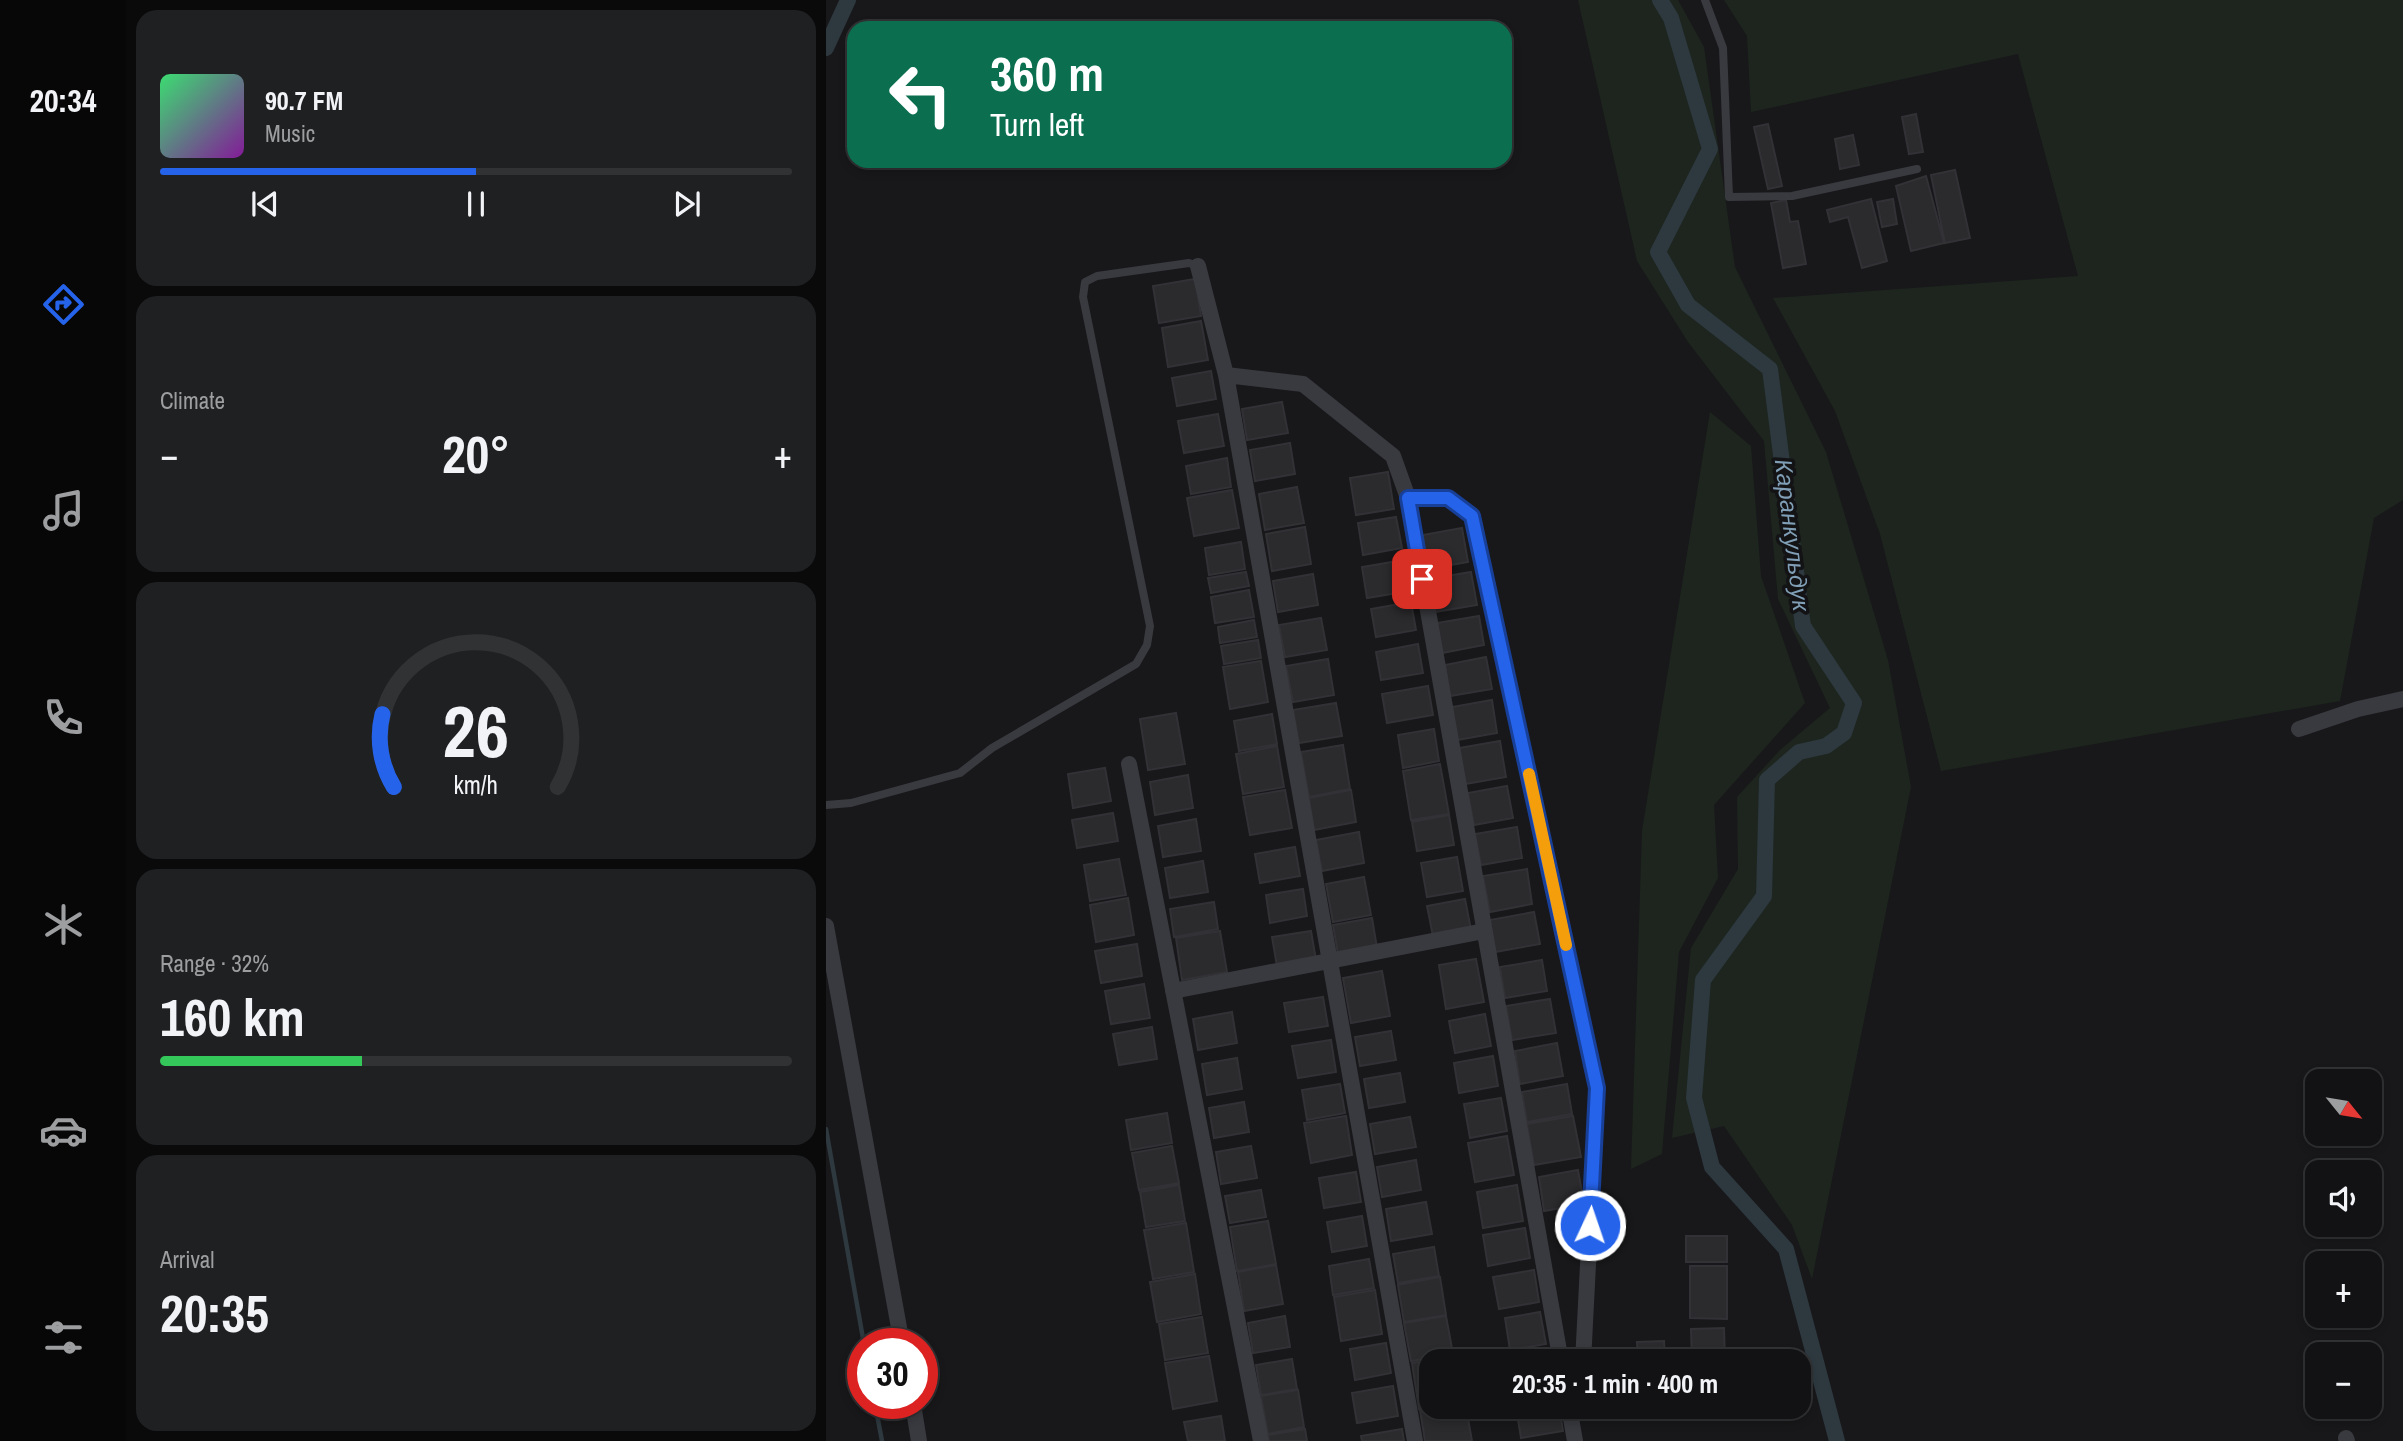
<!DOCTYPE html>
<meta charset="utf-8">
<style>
:root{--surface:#121214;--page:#1f2022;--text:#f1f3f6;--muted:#9c9ea0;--line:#313234;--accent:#2563eb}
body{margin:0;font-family:"Archivo Narrow",sans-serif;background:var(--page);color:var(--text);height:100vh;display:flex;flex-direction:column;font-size:26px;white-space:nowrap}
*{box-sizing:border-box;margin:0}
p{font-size:23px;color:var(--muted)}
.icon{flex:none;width:38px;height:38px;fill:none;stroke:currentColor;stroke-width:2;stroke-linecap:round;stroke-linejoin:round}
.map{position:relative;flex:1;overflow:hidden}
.details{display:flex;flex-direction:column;gap:10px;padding:10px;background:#0a0a0b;width:700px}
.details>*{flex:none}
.banner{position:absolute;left:21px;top:21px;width:665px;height:147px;border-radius:21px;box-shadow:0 4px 10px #0003,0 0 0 2px var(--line);background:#0b6e4f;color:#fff;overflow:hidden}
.needle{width:46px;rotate:120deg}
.fabs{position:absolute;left:1479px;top:1069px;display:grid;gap:14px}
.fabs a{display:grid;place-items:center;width:77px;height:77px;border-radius:14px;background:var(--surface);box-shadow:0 4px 10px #0003,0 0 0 2px var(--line);font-size:35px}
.speed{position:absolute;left:21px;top:1328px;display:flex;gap:14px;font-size:35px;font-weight:700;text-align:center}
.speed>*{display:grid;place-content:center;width:91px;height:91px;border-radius:50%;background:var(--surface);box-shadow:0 4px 10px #0003,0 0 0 2px var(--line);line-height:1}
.speed .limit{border:10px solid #d22;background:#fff;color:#111}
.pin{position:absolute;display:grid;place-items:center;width:60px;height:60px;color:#fff;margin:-30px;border-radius:14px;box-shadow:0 4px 10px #0006}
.me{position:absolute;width:77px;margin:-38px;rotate:3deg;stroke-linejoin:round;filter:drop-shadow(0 0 5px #0008)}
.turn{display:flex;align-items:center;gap:24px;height:147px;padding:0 28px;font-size:32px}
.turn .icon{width:91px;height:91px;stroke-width:2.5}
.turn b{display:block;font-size:49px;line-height:60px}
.big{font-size:52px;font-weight:700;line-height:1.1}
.details .card{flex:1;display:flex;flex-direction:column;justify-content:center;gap:10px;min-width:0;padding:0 24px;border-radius:21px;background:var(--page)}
.details .dial{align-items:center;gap:0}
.dial svg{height:182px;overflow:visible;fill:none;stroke:var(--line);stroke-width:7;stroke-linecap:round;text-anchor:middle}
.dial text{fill:var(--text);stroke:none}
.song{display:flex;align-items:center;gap:21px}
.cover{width:84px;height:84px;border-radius:10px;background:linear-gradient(135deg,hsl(140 70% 55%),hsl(290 70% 35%))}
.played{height:7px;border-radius:4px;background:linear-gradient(90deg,var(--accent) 50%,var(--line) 50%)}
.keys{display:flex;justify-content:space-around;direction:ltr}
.heat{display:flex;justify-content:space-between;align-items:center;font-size:38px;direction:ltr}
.charge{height:10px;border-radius:5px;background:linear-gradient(90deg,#34c759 32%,var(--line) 0)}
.trip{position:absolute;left:593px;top:1349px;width:392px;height:70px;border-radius:21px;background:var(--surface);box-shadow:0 4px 10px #0003,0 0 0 2px var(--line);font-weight:700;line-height:70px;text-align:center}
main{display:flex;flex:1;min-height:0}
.menu{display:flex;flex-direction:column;width:126px;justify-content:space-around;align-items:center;background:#070708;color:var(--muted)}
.menu .icon{width:49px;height:49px}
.menu .selected{color:var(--accent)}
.menu b{font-size:32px;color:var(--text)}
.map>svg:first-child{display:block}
.green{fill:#1d251e}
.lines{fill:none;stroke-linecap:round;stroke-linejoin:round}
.stream{stroke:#2d383f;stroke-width:4.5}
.canal{stroke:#2d383f;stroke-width:16}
.building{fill:#2b2b2e;stroke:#323236;stroke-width:2}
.service{stroke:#393a3f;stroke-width:8}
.minor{stroke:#393a3f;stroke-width:16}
.route-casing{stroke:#184099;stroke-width:18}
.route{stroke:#2563eb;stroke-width:12}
.slow{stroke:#f59e0b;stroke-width:12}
.labels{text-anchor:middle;stroke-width:7;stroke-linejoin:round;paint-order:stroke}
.water-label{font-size:24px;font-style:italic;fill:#809fb6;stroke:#131315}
</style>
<main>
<nav class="menu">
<b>20:34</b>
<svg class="icon selected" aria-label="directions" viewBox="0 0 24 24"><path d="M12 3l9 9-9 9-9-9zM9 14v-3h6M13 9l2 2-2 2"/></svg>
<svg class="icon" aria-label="music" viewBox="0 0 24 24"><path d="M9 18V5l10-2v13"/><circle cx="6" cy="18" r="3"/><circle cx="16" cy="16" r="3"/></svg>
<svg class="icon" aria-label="phone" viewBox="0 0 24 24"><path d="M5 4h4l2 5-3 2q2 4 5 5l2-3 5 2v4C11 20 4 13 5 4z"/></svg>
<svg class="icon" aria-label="climate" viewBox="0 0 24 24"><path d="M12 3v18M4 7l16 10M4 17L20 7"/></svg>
<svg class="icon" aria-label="car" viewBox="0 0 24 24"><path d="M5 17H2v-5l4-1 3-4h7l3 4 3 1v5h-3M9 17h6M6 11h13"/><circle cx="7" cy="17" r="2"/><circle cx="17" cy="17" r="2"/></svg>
<svg class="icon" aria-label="filters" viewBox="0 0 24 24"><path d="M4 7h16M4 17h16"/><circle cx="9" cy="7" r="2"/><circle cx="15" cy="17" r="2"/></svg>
</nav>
<section class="details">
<div class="card">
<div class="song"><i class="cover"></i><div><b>90.7 FM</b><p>Music</p></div></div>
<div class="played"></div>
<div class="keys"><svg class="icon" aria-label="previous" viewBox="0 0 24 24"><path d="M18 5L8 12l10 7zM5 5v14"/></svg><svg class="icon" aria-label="pause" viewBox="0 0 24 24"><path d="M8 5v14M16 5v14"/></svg><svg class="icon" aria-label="next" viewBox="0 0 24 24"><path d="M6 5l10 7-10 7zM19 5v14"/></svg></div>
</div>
<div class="card"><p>Climate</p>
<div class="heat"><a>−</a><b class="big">20°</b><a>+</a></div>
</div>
<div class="card dial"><svg viewBox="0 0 100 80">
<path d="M14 69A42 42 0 1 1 86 69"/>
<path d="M14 69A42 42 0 0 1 9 37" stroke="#2563eb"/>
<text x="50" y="56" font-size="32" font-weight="700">26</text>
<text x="50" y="72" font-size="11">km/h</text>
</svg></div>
<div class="card"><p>Range · 32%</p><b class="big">160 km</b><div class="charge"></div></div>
<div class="card"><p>Arrival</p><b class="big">20:35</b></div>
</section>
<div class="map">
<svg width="1577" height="1441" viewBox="0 0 1577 1441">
<rect width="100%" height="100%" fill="#18181a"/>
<path class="green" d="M752,0H852L878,47L909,267L1000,452L1062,660L1085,787L986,1279L966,1225L898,1126L846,1138L865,948L912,869L911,797L954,750L1004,708L952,599L938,441L862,342L811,261Z
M898,0H1577V500L1548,518L1514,701L1115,771L1054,534L1009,411L947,298L1252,276L1192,54L925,112L921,36Z
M884,412L925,446L935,576L979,703L888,805L892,878L853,952L836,1154L805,1169L816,831Z"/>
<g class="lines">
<path class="stream" d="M0,1129L38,1344
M49,1404L56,1441"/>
<path class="canal" d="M834,0L845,18L884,149L832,252L862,305L944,369L977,626L1028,703L1018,733L1000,746L973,752L941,780L938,896L877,980L868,1098L886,1167L960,1249L1011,1441
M0,48L22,0"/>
</g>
<path class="building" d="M1090,114L1097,152L1083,154L1076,117Z
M942,124L956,186L942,189L928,127Z
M1027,135L1033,165L1014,169L1009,139Z
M1129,170L1144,238L1119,243L1105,175Z
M1100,176L1118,243L1085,251L1070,186Z
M1045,199L1061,261L1036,268L1022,217L1004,222L1001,210Z
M1067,199L1071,224L1056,227L1051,202Z
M960,200L964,222L972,221L980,264L957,268L945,203Z
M369,279L375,316L333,323L327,286Z
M375,321L382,360L342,367L336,328Z
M385,371L390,399L351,406L346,378Z
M456,402L462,433L421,440L416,409Z
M392,414L398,446L358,453L352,421Z
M464,443L469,474L429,481L424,450Z
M401,458L405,487L365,494L360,466Z
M562,472L568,509L530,515L524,478Z
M471,487L478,523L439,530L433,494Z
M406,490L413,528L368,536L361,498Z
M570,517L576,548L537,555L532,523Z
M479,527L485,564L446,571L440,534Z
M636,528L642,562L602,569L597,535Z
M415,542L419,569L383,575L379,548Z
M578,560L584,591L541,598L536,567Z
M420,572L423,586L385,593L382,578Z
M645,572L651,605L609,612L603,579Z
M487,574L492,605L452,612L447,581Z
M423,590L428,617L389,623L385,597Z
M585,602L590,630L550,637L545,609Z
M653,616L658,645L616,653L611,623Z
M495,618L501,650L459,657L453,625Z
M428,620L431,637L394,643L392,627Z
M432,640L435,658L398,664L395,646Z
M592,644L597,673L555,680L550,652Z
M660,657L666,689L624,696L619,665Z
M502,659L508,695L467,702L460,666Z
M435,661L442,702L404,709L397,667Z
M602,686L607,715L561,723L556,694Z
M666,700L671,733L631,740L626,707Z
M510,703L516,736L473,743L467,710Z
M350,713L359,764L322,770L314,719Z
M446,714L451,744L413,751L408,721Z
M608,729L613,761L577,768L572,735Z
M674,741L680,777L639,784L633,748Z
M517,745L524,789L483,797L475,752Z
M451,746L458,787L417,794L410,754Z
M614,764L623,814L585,820L577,771Z
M279,768L285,801L247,808L242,774Z
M362,775L367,808L329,815L324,782Z
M681,786L687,818L648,825L642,793Z
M459,790L466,828L424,835L417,797Z
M525,790L530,822L488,830L483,798Z
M287,813L292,841L251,848L246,820Z
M623,815L628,845L591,851L586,822Z
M370,819L375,851L337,857L332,826Z
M691,827L696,858L655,865L649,834Z
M533,832L538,863L496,871L490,840Z
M469,847L474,876L434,883L429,854Z
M631,857L637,891L601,897L595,863Z
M293,859L300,895L264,901L258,865Z
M377,861L382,892L344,898L339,868Z
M701,869L706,904L664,912L657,876Z
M538,877L545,915L507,922L500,884Z
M477,889L481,916L444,923L440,895Z
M302,898L308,935L270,942L264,905Z
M639,899L645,930L607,936L601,906Z
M388,902L392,929L348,937L344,909Z
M708,912L714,944L669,952L664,920Z
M546,918L551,948L512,954L507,925Z
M394,931L401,972L356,980L350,938Z
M485,931L490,960L451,966L446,937Z
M311,944L316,976L275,983L269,951Z
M650,959L658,1002L620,1009L613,965Z
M716,960L721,991L679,998L674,967Z
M556,971L564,1016L525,1023L517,978Z
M318,984L324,1018L285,1024L279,991Z
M497,997L502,1026L463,1032L458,1003Z
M724,999L730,1033L686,1040L680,1006Z
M406,1012L411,1043L372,1050L367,1019Z
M659,1014L665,1046L629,1053L623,1021Z
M326,1027L331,1059L293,1065L287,1034Z
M565,1031L570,1060L534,1066L529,1037Z
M505,1040L510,1072L472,1078L466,1046Z
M731,1043L737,1076L694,1084L689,1051Z
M667,1056L672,1086L633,1093L628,1063Z
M411,1058L416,1089L381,1095L376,1064Z
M574,1073L579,1102L543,1108L538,1079Z
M514,1084L519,1113L481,1120L476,1090Z
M741,1084L746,1114L701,1122L696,1092Z
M675,1098L681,1131L644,1138L638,1104Z
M418,1102L423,1132L388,1138L383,1108Z
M341,1113L346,1143L305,1150L300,1120Z
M520,1116L526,1155L485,1163L478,1123Z
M747,1116L755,1157L708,1165L701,1124Z
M584,1117L590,1147L549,1154L544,1124Z
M681,1136L688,1175L649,1182L642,1143Z
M346,1146L353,1183L313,1190L306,1153Z
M425,1146L431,1178L395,1184L390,1152Z
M590,1160L595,1190L556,1197L551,1167Z
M752,1170L758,1204L718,1211L713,1177Z
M530,1172L535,1202L498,1208L493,1178Z
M353,1185L359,1221L320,1227L314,1192Z
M691,1185L697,1221L657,1228L651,1192Z
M435,1190L440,1217L404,1223L399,1196Z
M600,1202L606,1234L565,1241L560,1209Z
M536,1216L541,1246L506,1252L501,1222Z
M442,1221L450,1264L411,1271L404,1227Z
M360,1223L368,1272L327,1279L318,1230Z
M699,1228L704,1258L662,1266L657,1235Z
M860,1236H901V1262H860Z
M608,1247L613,1276L572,1283L567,1254Z
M543,1259L548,1288L507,1295L503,1266Z
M450,1265L457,1304L418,1311L412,1272Z
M864,1266H901V1319L864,1318Z
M708,1270L713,1302L673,1309L667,1277Z
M369,1274L375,1314L331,1322L324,1282Z
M614,1277L620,1315L578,1322L572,1285Z
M549,1290L556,1334L515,1341L508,1297Z
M714,1312L720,1344L684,1350L679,1318Z
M459,1316L464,1347L427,1353L422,1323Z
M620,1316L627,1354L585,1361L578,1323Z
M376,1317L382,1353L339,1360L333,1324Z
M898,1328L899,1362H866L865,1329Z
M838,1341L839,1362H812L811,1342Z
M560,1343L565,1373L529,1380L524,1349Z
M723,1355L725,1362H684Z
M383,1356L391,1401L347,1409L339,1363Z
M631,1356L632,1362H606V1407L593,1409L586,1363Z
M466,1359L471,1389L435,1395L430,1365Z
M567,1386L572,1416L531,1423L526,1393Z
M472,1390L478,1427L442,1434L435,1396Z
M612,1407H640L646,1441H599L594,1410Z
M690,1407H733L737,1431L695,1438Z
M865,1407H901V1414L866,1415Z
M395,1416L399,1441H362L358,1422Z
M479,1429L481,1441H443L442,1435Z
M576,1429L578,1441H536L535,1436Z"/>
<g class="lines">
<path class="service" d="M879,0L897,48L903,197L966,196L1091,169
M0,805L25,803L134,773L166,748L310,664L321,645L324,626L257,297L259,282L271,276L363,263L372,266"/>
<path class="minor" d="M372,266L400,375L589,1441
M400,375L477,384L567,456L582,498L735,1362
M582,498H622L646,516L771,1089L757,1362
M1473,729L1532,709L1577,699
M303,764L435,1441
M0,926L76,1344
M347,991L658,931
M87,1404L93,1441
M743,1407L749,1441
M1520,1438L1521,1441"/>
</g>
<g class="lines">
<defs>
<path id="route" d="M596,579L582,498H622L646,516L771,1088L764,1225"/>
</defs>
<use href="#route" class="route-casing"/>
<use href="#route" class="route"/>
<path class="slow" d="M703,774L740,945"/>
</g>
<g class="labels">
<g class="water-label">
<text transform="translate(966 535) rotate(83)" y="8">Каранкульдук</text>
</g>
</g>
</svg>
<div class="fabs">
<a><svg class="needle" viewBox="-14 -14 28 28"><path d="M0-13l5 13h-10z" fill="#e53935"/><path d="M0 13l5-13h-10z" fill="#9c9ea0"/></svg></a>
<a><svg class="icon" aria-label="sound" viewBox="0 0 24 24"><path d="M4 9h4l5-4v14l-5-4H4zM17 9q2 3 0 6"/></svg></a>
<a>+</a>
<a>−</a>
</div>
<div class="speed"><div class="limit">30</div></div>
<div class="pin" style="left:596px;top:579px;background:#d93025"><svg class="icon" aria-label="arrive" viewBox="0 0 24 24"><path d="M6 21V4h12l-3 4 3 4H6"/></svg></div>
<svg class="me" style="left:764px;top:1225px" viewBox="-20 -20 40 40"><circle r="17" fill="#2563eb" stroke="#fff" stroke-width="3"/><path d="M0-11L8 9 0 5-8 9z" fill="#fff"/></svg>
<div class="trip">20:35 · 1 min · 400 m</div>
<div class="banner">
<div class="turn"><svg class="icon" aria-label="left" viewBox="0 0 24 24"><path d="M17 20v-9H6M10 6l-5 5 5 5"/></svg><div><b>360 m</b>Turn left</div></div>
</div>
</div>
</main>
